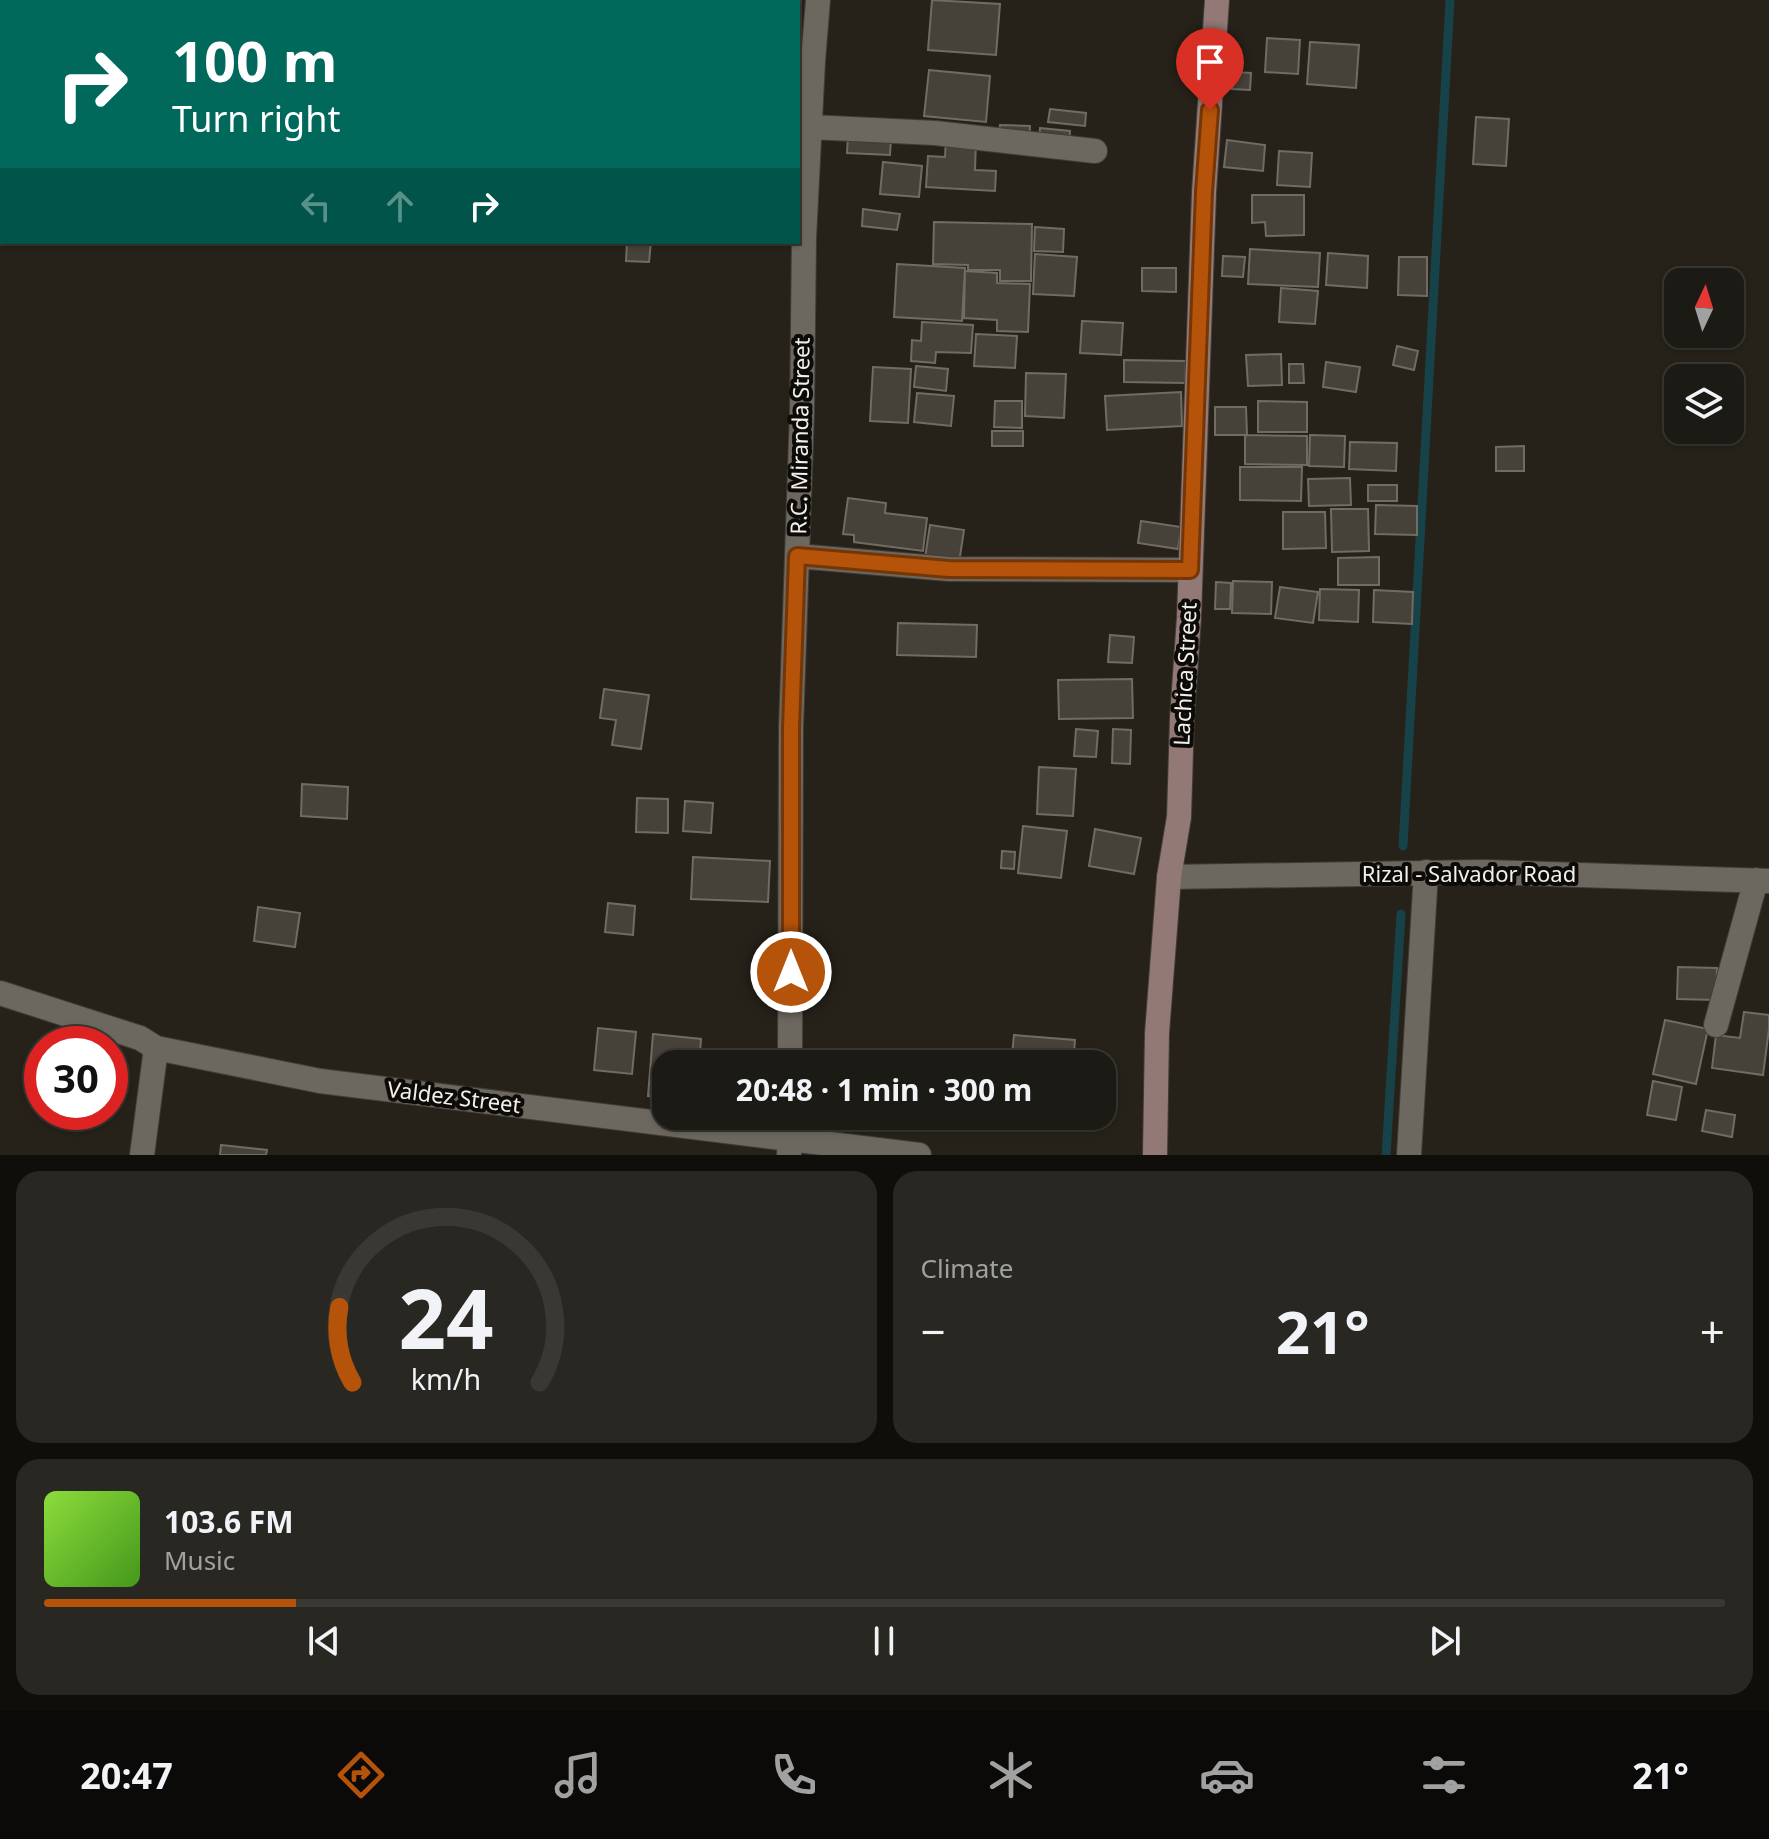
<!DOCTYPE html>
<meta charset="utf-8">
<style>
:root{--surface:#1c1a14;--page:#292722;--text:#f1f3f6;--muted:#a0a1a0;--line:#3a3834;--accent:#b45309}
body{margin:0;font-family:"Noto Sans",sans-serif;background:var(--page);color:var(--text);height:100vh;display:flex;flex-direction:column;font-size:30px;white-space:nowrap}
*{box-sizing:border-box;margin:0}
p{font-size:26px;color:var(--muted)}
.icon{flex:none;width:44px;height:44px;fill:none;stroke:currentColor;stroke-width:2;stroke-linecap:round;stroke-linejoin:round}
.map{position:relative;height:1155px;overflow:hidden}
.sheet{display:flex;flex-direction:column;gap:16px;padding:16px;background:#0f0e0b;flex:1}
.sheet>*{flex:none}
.banner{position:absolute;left:0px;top:0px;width:800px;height:244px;box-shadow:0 2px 6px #0004,0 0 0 2px var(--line);background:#00695c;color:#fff;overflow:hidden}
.needle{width:52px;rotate:4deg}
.fabs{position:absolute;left:1664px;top:268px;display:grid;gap:16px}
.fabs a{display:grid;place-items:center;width:80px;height:80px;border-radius:16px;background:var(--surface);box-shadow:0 2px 6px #0004,0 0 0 2px var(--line);font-size:40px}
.speed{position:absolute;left:24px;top:1026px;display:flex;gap:16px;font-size:40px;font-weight:700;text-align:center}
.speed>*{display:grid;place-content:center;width:104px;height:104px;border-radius:50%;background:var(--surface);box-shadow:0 2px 6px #0004,0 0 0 2px var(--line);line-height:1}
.speed .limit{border:12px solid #d22;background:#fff;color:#111}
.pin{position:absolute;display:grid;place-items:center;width:68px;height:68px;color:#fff;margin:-82px -34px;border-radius:50% 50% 50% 0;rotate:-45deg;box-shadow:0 0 8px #0007}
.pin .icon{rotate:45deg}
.me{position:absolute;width:88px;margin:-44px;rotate:0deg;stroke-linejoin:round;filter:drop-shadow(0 0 6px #0008)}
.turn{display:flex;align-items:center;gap:28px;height:168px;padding:0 40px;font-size:36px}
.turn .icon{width:104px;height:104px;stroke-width:2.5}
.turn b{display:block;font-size:56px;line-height:68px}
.lanes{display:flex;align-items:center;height:76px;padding:0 40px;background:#0003;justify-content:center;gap:40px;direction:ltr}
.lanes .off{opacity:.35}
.big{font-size:60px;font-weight:700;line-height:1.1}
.sheet .widget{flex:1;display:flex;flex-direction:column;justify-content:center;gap:12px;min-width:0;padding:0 28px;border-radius:24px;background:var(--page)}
.sheet .dial{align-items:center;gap:0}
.dial svg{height:208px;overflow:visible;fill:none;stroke:var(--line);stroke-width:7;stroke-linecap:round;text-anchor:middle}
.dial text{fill:var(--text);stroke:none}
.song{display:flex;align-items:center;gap:24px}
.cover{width:96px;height:96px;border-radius:12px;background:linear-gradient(135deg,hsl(90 70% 55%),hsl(100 70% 35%))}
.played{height:8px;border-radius:4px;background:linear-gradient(90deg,var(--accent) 15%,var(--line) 15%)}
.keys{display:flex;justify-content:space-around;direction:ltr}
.heat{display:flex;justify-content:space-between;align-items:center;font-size:44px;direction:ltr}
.sheet .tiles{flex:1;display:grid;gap:16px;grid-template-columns:1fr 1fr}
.widget:last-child{grid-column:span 2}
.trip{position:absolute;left:652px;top:1050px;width:464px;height:80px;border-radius:24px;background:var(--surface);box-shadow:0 2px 6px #0004,0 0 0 2px var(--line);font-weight:700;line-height:80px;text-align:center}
.dock{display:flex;height:128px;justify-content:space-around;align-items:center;background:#0b0a08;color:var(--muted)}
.dock .icon{width:56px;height:56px}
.dock .active{color:var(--accent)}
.dock b{font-size:36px;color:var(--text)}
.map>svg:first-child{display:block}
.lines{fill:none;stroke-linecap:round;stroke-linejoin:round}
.stream{stroke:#174248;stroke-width:9}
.building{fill:#464139;stroke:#706c63;stroke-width:2}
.street-casing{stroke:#413d38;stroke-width:26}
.secondary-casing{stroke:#413d38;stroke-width:26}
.street{stroke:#6d685f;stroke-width:24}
.secondary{stroke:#937976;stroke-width:24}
.route-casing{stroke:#753606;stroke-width:20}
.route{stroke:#b45309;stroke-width:14}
.labels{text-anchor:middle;stroke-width:8;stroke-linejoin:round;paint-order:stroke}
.street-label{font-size:22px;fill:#f3f0eb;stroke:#0d0b08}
</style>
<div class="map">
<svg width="1769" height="1155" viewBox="0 0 1769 1155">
<rect width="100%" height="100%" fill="#26221a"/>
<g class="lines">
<path class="stream" d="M1403,846L1450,0
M1386,1155L1401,914"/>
</g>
<path class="building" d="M932,0L1000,4L996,55L928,50Z
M1267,38L1300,40L1298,74L1265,72Z
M1310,42L1359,45L1356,88L1307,84Z
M929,70L990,76L986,122L924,116Z
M1233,72L1251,73L1250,90L1232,89Z
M1050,109L1086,113L1085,126L1048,122Z
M1476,117L1509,119L1506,166L1473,164Z
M1000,125L1030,126L1029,140L999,138Z
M1040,128L1070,131L1069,145L1039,142Z
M848,136L891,138L890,155L847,153Z
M946,139L976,140L975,170L996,171L995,191L926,187L928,156L945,157Z
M1227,140L1265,145L1263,171L1224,167Z
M1279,151L1312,153L1310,187L1277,185Z
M883,162L922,166L919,197L880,194Z
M1252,195H1304V235L1266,236L1265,222L1252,223Z
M863,209L900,214L897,230L862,226Z
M934,222L1032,224L1031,281H1000V270H968V265L933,264Z
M1035,227L1064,229L1063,252L1034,251Z
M627,242H651L649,262L626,261Z
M1250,249L1320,253L1318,287L1248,284Z
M1328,253L1368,256L1367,288L1326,285Z
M1035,254L1077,257L1074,296L1033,294Z
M1223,256L1245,257L1243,277L1222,276Z
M1399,257H1427V296L1398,295Z
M897,264L965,268L962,321L894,317Z
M1142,268H1176V292L1142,291Z
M965,271L997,273V283L1030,284L1028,332L997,331V320L964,318Z
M1281,288L1318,291L1315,324L1279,322Z
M1082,321L1123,323L1121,355L1080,353Z
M922,322L973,325L971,353L936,352L935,363L911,361L912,340L921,341Z
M976,334L1017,336L1015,368L974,366Z
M1397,346L1418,351L1414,370L1393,365Z
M1281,354L1282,385L1248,386L1246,355Z
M1124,360L1186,361L1185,383L1124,382Z
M1326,362L1360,367L1356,392L1323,387Z
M1289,364H1303L1304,383H1289Z
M916,366L948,369L946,391L914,387Z
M873,367L911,369L908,423L870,421Z
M1026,373L1066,374L1064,418L1025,416Z
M1181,392L1182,426L1107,430L1105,396Z
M917,393L954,396L951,426L914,422Z
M995,401H1022V428L994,427Z
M1258,401L1307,402V432H1258Z
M1215,407H1246L1247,435H1215Z
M992,431H1023V446H992Z
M1245,435L1307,436V465L1245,464Z
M1310,435L1345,436L1344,467L1309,466Z
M1350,442L1397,443L1396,471L1349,469Z
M1524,446V471H1496V447Z
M1240,467H1302L1301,501L1240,500Z
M1350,478L1351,505L1309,506L1308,479Z
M1368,485H1397V501H1368Z
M848,498L886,503L885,513L927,518L923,551L854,542V535L843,534Z
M1376,505L1417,506V535L1375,534Z
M1331,509H1368L1369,551L1332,552Z
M1283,512H1325L1326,548L1283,549Z
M1141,521L1181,527L1178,549L1138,543Z
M930,525L964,530L959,563L925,558Z
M1379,557V585H1338V558Z
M1233,581L1272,582L1271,614L1232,613Z
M1216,582L1231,583L1230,609H1215Z
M1280,587L1318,592L1313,623L1275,618Z
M1320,589L1359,590L1358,622L1319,620Z
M1374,590L1413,592L1412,624L1373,622Z
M898,623L977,625L976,657L897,655Z
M1110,635L1134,637L1132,663L1108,662Z
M1132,679L1133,718L1059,719L1058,680Z
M604,689L649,695L641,749L612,745L616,720L600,718Z
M1076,729L1098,731L1096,757L1074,756Z
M1113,729L1131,730L1130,764L1112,763Z
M1039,767L1076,769L1073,816L1037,814Z
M302,784L348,787L347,819L301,816Z
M637,798L668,799V833L636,832Z
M685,801L713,803L711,833L683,831Z
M1023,826L1067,831L1061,878L1018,873Z
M1095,829L1141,838L1134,874L1089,866Z
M1002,851L1015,852L1014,869L1001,868Z
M693,857L770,861L768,902L691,899Z
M608,903L635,906L633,935L605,932Z
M258,907L300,913L295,947L254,941Z
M1678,967L1717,968L1716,1000L1677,999Z
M1744,1012L1769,1015V1029L1763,1075L1712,1068L1716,1035L1740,1038Z
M1665,1020L1708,1029L1696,1084L1653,1074Z
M598,1028L636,1032L632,1074L594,1070Z
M653,1034L701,1039L699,1064H666V1098L648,1096Z
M1014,1035L1075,1040L1073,1064H1011Z
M896,1053L938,1060L937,1064H894Z
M1653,1081L1682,1087L1676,1120L1647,1115Z
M1706,1110L1735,1115L1732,1137L1702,1131Z
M221,1145L267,1150L266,1155H220Z"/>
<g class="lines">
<defs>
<path id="street" d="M810,127L935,133L1095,151
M797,556L949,569L1190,570
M1169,877L1483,872L1769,881
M0,993L140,1038L156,1048L320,1081L919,1155
M1716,1025L1756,880
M790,1064L791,728L802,412L804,238L813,61L818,0
M142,1155L156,1048
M789,1155L790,1116
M1409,1155L1426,872"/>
<path id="secondary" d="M1155,1155L1157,1033L1169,877L1179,817L1182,718L1189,617L1204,192L1217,0"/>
</defs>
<use href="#street" class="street-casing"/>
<use href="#secondary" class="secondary-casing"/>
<use href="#street" class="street"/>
<use href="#secondary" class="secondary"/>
</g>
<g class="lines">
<defs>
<path id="route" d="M791,972V728L797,556L949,569L1190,570L1204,192L1210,110"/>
</defs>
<use href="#route" class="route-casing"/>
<use href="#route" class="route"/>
</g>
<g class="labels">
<g class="street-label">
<text transform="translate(800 436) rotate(-89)" y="8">R.C. Miranda Street</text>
<text transform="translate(1185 674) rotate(-87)" y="8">Lachica Street</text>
<text x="1469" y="882">Rizal - Salvador Road</text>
<text transform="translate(454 1097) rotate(7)" y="8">Valdez Street</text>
</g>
</g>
</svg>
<div class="fabs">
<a><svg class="needle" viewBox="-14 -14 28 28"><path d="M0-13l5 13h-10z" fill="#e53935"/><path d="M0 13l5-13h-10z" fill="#a0a1a0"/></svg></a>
<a><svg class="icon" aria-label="layers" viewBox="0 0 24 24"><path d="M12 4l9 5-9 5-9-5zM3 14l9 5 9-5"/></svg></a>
</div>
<div class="speed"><div class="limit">30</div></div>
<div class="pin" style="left:1210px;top:110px;background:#d93025"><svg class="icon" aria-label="arrive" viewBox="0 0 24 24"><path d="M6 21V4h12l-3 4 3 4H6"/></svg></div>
<svg class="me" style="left:791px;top:972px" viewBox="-20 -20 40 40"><circle r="17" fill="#b45309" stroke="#fff" stroke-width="3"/><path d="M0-11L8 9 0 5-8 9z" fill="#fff"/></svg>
<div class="trip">20:48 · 1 min · 300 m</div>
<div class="banner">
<div class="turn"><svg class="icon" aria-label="right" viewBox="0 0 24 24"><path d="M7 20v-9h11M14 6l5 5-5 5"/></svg><div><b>100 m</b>Turn right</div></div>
<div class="lanes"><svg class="icon off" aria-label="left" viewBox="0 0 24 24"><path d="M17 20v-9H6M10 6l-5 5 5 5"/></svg><svg class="icon off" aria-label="ahead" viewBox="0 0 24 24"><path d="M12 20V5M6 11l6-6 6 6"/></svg><svg class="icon" aria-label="right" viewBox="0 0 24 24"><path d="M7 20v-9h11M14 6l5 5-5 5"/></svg></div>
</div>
</div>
<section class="sheet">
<div class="tiles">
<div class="widget dial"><svg viewBox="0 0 100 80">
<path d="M14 69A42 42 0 1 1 86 69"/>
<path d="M14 69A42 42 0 0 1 9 40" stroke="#b45309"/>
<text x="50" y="56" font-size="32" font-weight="700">24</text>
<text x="50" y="72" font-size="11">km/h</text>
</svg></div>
<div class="widget"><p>Climate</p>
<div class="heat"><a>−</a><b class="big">21°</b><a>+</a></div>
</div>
<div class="widget">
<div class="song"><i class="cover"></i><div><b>103.6 FM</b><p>Music</p></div></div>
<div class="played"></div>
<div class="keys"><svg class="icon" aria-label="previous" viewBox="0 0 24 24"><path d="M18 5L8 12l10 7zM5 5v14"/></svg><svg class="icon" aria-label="pause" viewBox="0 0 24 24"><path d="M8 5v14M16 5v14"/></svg><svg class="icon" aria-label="next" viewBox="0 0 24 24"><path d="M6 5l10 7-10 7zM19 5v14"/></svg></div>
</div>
</div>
</section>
<nav class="dock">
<b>20:47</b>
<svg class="icon active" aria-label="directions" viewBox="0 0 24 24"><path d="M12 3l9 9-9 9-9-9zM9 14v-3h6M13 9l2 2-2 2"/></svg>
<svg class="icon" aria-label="music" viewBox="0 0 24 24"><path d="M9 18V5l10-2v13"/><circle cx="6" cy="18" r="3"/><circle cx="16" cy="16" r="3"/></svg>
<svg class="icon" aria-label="phone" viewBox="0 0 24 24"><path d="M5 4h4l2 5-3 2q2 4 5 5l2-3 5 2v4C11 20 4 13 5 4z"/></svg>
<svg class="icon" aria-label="climate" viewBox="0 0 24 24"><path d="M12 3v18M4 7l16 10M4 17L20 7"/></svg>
<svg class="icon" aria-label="car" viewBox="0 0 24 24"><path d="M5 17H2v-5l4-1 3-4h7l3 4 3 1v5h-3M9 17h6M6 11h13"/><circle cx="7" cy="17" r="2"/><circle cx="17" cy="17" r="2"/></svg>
<svg class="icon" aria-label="filters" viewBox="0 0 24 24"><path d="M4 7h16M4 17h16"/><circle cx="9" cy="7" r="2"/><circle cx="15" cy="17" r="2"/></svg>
<b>21°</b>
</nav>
